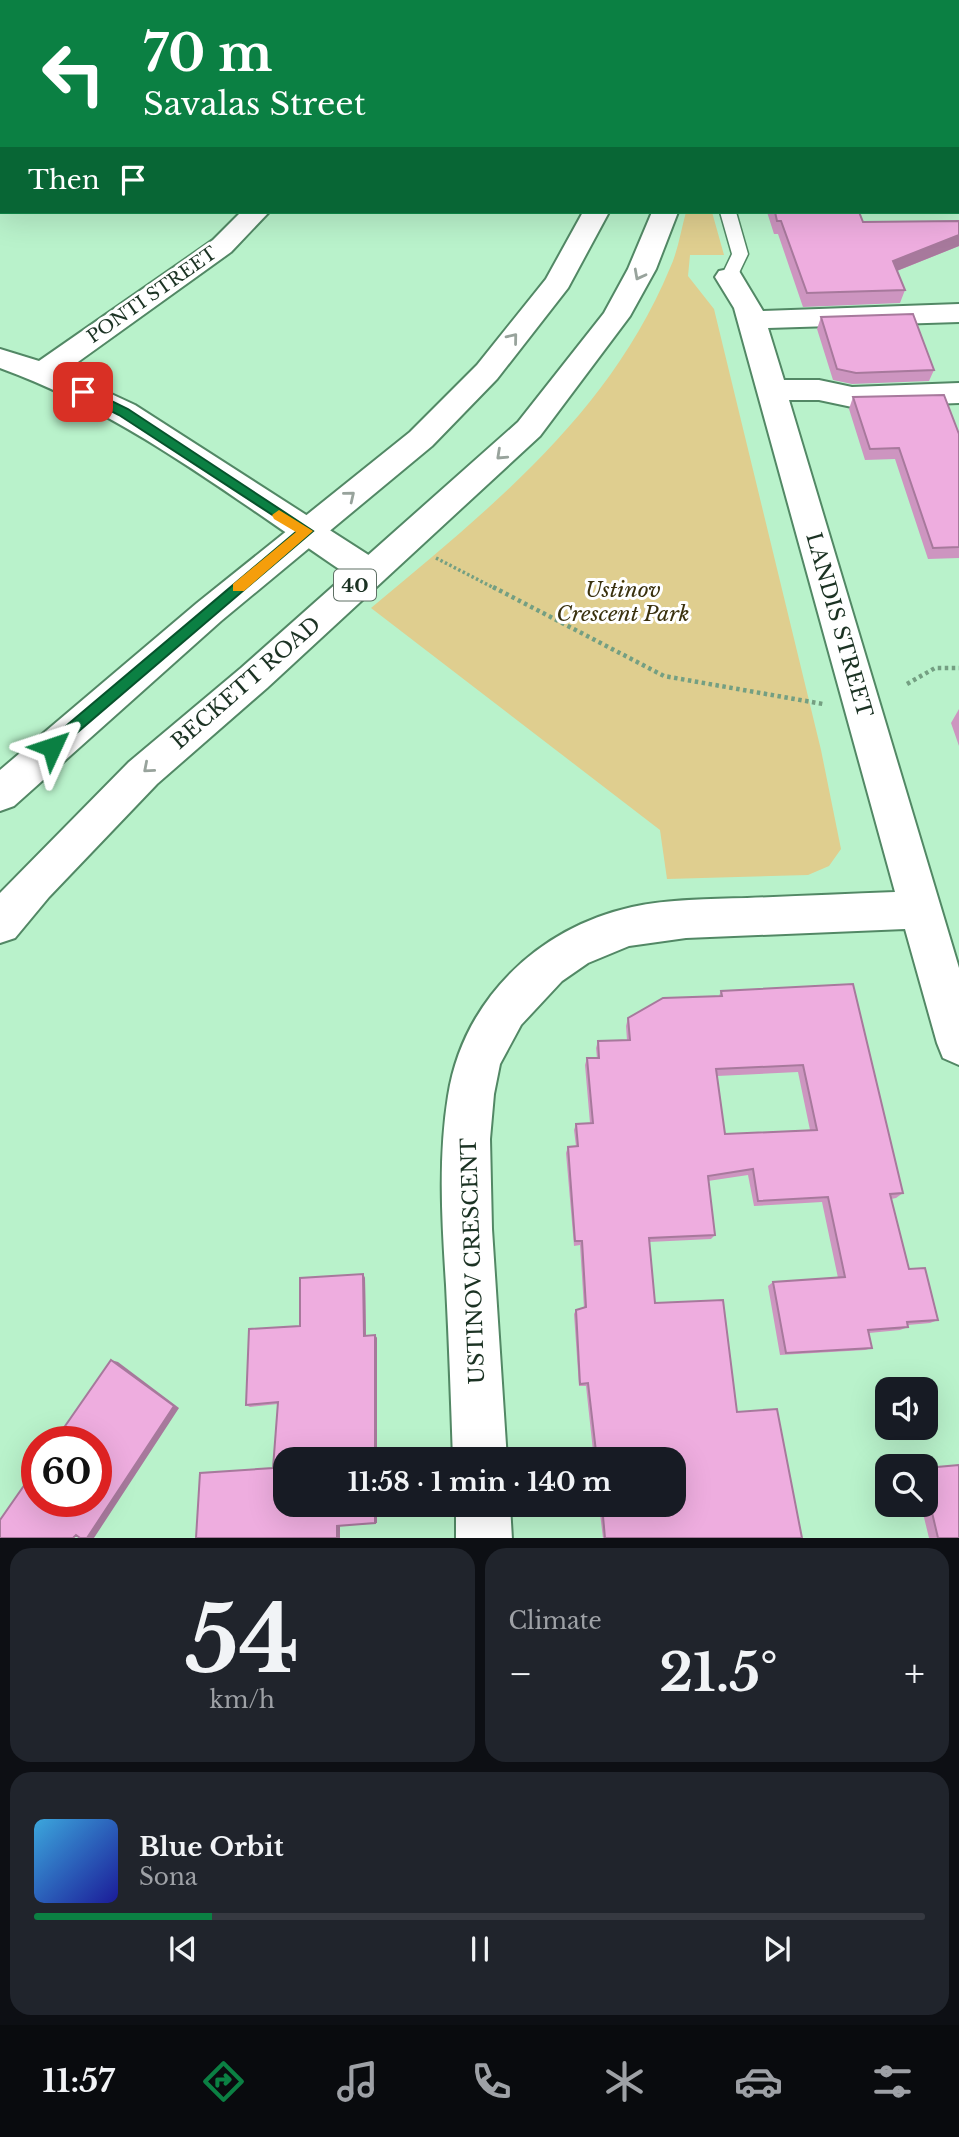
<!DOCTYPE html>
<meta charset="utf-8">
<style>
:root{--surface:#171b24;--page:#20242c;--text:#f1f3f6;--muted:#9ea1a6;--line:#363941;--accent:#0b8043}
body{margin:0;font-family:"Libre Baskerville",serif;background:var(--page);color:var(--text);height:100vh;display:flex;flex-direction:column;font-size:26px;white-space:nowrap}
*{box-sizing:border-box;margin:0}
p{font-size:23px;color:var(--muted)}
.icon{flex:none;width:38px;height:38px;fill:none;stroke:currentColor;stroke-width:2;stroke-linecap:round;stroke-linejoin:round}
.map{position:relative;height:1538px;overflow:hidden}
.drawer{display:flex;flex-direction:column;gap:10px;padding:10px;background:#0d0f14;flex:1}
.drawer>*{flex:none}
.guide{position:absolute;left:0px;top:0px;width:959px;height:214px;box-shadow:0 7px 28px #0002;background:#0b8043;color:#fff;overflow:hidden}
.tools{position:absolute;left:875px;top:1377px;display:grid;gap:14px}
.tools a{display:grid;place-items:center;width:63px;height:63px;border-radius:14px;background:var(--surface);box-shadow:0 7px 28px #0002;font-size:35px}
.speed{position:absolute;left:21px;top:1426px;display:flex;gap:14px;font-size:35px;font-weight:700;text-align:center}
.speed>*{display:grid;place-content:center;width:91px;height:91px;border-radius:50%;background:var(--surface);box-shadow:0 7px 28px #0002;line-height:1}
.speed .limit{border:10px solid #d22;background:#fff;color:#111}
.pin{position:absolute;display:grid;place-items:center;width:60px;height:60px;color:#fff;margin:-30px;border-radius:14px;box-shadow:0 4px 10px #0006}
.me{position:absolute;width:77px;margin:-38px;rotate:48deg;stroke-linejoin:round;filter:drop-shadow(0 0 5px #0008)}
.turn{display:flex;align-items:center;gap:24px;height:147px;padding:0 28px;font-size:32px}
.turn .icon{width:91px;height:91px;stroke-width:2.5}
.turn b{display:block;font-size:49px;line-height:60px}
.then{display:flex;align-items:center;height:66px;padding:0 28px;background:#0003;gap:14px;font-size:26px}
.big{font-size:52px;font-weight:800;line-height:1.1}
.drawer .tile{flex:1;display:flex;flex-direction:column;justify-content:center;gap:10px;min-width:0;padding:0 24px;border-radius:21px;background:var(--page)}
.drawer .dial{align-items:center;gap:0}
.dial b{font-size:91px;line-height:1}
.song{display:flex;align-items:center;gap:21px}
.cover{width:84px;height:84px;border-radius:10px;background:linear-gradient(135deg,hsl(200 70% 55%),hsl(240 70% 35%))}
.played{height:7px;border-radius:4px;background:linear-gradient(90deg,var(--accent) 20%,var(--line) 20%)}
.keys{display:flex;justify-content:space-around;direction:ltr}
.heat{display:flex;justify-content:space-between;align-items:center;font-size:38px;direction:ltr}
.drawer .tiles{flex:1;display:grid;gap:10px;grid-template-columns:1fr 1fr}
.tile:last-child{grid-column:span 2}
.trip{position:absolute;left:273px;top:1447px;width:413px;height:70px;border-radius:21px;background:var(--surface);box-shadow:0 7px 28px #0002;font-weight:800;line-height:70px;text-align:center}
.menu{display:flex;height:112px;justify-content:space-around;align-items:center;background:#090b0e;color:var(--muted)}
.menu .icon{width:49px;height:49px}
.menu .current{color:var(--accent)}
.menu b{font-size:32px;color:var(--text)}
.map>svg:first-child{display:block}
.green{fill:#dfce8f}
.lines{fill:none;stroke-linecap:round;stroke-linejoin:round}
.service-casing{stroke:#528865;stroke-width:3}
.minor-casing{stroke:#528865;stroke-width:4}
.primary-casing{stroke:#528865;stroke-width:4}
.path-far2{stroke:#749f82;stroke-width:2.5;stroke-dasharray:2 2;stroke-linecap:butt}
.path-far1{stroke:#749f82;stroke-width:3.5;stroke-dasharray:2.5 2.5;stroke-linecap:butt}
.path{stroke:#749f82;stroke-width:4.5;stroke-dasharray:3.5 3.5;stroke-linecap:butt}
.service{fill:#fff;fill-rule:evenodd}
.minor{fill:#fff;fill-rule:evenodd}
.primary{fill:#fff;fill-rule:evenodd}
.wall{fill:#cd95c0;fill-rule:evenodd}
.shaded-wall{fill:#a7799c}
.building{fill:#eeaddf;stroke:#a7799c;stroke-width:2;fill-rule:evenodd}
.oneway{stroke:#98a39c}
.route{fill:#0b8043;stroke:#07532c;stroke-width:2}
.slow{fill:#f59e0b}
.labels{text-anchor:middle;stroke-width:6;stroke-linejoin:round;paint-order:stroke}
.far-street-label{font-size:18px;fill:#1b3223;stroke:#fff}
.shield{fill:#fff;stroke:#5f7065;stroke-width:2}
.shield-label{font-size:19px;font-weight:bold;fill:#1b3223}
.park-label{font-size:21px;font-style:italic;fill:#3a310e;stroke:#fff}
.street-label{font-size:21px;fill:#1b3223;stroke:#fff}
</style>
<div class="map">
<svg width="959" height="1539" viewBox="0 0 959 1539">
<rect width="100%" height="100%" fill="#b9f2cb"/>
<path class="green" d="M686,212H712L724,255H690L688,276L714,309L821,750L841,849L829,866L808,875L667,879L660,830L371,608C489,509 609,415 670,268C678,251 681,230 686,212Z"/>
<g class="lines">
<defs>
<path id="service" d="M720,212H736L748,254L737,277L729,282L721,277L732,254Z"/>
<path id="minor" d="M272,0H294L296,2H274Z
M241,212H269L231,252L64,372L135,405L381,563L386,572L381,581L369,585L357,581C242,505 130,415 0,368V349L39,361L213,240Z
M729,269L739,271L763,311L959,304V322L768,328L784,380H819L852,387L959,383V403L852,407L819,400H789L959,968V1065L943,1058L937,1043L905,929L686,938L629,946L588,963L562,981L521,1025L500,1064L494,1094L490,1139L492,1229L507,1460H453C451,1401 449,1343 446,1285C442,1223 438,1158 448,1096C463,1000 538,928 632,907C669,899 709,899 747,898C796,896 846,894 895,892L734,308L715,277L719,271Z
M456,1505H510L512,1539H456Z"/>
<path id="primary" d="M595,0H617V2H595Z
M640,0H662V2H640Z
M583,212H609L568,288L497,379L432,446L221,621L14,806L0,811V770L197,603L410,432L477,365L546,279Z
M652,212H678L656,269L630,316L540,436L267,688L157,784L49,897L15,938L0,943V893L129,762L241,668L518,422L604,313L628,269Z"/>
</defs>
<use href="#service" class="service-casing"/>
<use href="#minor" class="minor-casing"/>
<use href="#primary" class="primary-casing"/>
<path class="path-far2" d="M708,2L716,0"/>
<path class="path-far1" d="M436,558L496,589"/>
<path class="path" d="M493,587L664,676L823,704
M907,684L935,668H959"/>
<use href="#service" class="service"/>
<use href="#minor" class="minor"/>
<use href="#primary" class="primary"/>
</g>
<path class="wall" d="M743,0H959V70H957V2H743Z
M957,118H959V166H957Z
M767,212H859L863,222L959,221V246L897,271L905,290L900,303L803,307L778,234H774Z
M821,317L934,370L929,381L852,384L833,380L817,329Z
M853,397L959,434V558L928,559L895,459L865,460L849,409Z
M959,709V746L951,723Z
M853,984L903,1193L896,1198L891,1199L909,1269L938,1320L930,1323L908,1325V1327L900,1330L869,1333L872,1348L865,1350L780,1355L768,1286L773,1282L838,1278L822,1202L754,1206L748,1175L708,1181L715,1235L711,1239L649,1242L655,1303L737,1412L802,1538H603L599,1505H674V1460H594L586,1386H579L574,1314L576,1310L584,1308L580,1245L574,1246L566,1153L568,1147L576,1146L574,1130L576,1124L590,1123L585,1065L587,1058H597L596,1048L598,1041L627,1040L626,1026L628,1018L719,996L721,991ZM798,1072L810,1130L725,1134L717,1076Z
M363,1274L365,1278L366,1336L375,1335L377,1338V1460H285V1505H377V1523L340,1526V1538H196L273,1468L278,1404L250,1407L246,1405L300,1326Z
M926,1468L959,1538H929L921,1505H926Z"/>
<path class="shaded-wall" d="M959,235V246L889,274L893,261Z
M363,1274L365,1278L366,1339L364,1336Z
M375,1335L377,1338V1460H375Z
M111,1360L118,1362L179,1408L94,1538H87Z
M375,1505H377V1523H375Z
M340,1525V1538H337V1526Z"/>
<path class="building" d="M753,0H959V57H957V2H754Z
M957,118H959V152L957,151Z
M775,212H859L863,222L959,221V235L893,261L905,290L807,293L781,221H777Z
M913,314L934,370L856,373L837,369L821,317Z
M944,395L959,434V547L933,548L899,448L870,449L853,397Z
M853,984L903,1193L890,1194L909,1269L925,1268L938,1320L907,1322L908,1327L868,1330L872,1348L786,1353L773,1282L845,1277L828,1197L758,1201L753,1169L708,1176L715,1235L649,1238L655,1303L723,1300L737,1412L777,1409L802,1538H605L602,1505H674V1460H597L588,1383L580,1384L576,1310L586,1307L582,1241H575L568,1147L578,1146L576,1124L593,1123L587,1058H599L598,1041L630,1040L628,1018L663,998L722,996L721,991ZM803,1065L817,1130L725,1134L716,1069Z
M363,1274L364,1336L375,1335V1460H285V1505H375V1523L337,1526V1538H196L200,1473L273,1468L278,1402L246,1405L249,1329L300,1326V1278Z
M111,1360L174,1406L87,1538H80L76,1535L73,1538H0V1520L37,1467V1502H96V1442H54Z
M959,1465V1538H938L926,1487V1468Z"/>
<defs><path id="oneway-chevron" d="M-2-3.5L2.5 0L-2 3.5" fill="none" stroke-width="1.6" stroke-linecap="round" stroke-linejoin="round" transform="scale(1.75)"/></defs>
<g class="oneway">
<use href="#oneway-chevron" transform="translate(639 275) rotate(118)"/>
<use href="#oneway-chevron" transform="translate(513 338) rotate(-51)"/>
<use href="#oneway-chevron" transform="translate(501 455) rotate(137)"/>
<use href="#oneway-chevron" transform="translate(350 496) rotate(-39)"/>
<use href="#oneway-chevron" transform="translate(148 768) rotate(139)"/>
</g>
<path class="route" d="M79,389H87L128,409L313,531L52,754L47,752V742L297,531L119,415L79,395Z"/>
<path class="slow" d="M279,510L313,531L244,591H233V584L296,532L274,519L272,515Z"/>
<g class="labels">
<g class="far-street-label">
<text transform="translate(152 295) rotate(-35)" y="6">PONTI STREET</text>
</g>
<rect class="shield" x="334" y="569.5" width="42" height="31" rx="5"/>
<g class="shield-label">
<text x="355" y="592">40</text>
</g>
<g class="park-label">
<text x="623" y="597">Ustinov<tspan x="623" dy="24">Crescent Park</tspan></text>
</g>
<g class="street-label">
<text transform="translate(839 625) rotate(74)" y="7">LANDIS STREET</text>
<text transform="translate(246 683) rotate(-41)" y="7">BECKETT ROAD</text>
<text transform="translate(473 1261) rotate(-92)" y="7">USTINOV CRESCENT</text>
</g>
</g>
</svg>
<div class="tools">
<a><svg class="icon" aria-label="sound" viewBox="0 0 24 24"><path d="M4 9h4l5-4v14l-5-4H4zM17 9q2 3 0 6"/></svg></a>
<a><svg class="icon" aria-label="search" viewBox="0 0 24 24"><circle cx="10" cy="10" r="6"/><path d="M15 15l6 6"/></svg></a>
</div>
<div class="speed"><div class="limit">60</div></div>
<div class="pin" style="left:83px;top:392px;background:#d93025"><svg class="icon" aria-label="arrive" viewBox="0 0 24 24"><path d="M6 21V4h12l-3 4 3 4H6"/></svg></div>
<svg class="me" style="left:52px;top:747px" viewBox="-20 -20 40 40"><path d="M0-17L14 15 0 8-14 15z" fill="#0b8043" stroke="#fff" stroke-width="4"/></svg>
<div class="trip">11:58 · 1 min · 140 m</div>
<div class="guide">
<div class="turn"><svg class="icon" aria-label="left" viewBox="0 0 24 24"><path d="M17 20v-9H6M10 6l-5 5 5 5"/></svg><div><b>70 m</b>Savalas Street</div></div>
<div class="then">Then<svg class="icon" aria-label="arrive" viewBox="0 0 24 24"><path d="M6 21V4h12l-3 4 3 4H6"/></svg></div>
</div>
</div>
<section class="drawer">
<div class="tiles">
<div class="tile dial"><b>54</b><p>km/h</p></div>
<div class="tile"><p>Climate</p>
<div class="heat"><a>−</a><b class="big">21.5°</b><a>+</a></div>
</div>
<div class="tile">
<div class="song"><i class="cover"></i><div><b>Blue Orbit</b><p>Sona</p></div></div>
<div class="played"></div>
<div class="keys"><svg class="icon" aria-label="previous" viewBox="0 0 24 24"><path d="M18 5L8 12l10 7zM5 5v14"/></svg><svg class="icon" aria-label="pause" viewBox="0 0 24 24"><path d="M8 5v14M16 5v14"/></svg><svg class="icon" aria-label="next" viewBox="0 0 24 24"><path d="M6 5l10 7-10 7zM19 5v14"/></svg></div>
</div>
</div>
</section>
<nav class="menu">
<b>11:57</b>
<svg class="icon current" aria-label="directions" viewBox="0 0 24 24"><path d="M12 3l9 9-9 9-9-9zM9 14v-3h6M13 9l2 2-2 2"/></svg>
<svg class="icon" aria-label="music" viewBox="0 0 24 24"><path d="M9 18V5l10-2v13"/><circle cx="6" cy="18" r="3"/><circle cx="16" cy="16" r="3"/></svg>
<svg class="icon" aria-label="phone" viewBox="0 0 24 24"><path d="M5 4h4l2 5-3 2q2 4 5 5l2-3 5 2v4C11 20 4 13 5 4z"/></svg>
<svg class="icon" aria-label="climate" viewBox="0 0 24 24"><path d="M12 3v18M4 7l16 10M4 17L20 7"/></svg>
<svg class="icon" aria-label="car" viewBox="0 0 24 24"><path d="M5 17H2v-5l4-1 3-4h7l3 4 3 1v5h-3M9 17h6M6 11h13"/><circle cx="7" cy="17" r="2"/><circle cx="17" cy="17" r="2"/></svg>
<svg class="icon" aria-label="filters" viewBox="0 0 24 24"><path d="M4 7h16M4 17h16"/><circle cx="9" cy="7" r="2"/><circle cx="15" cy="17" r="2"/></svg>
</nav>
